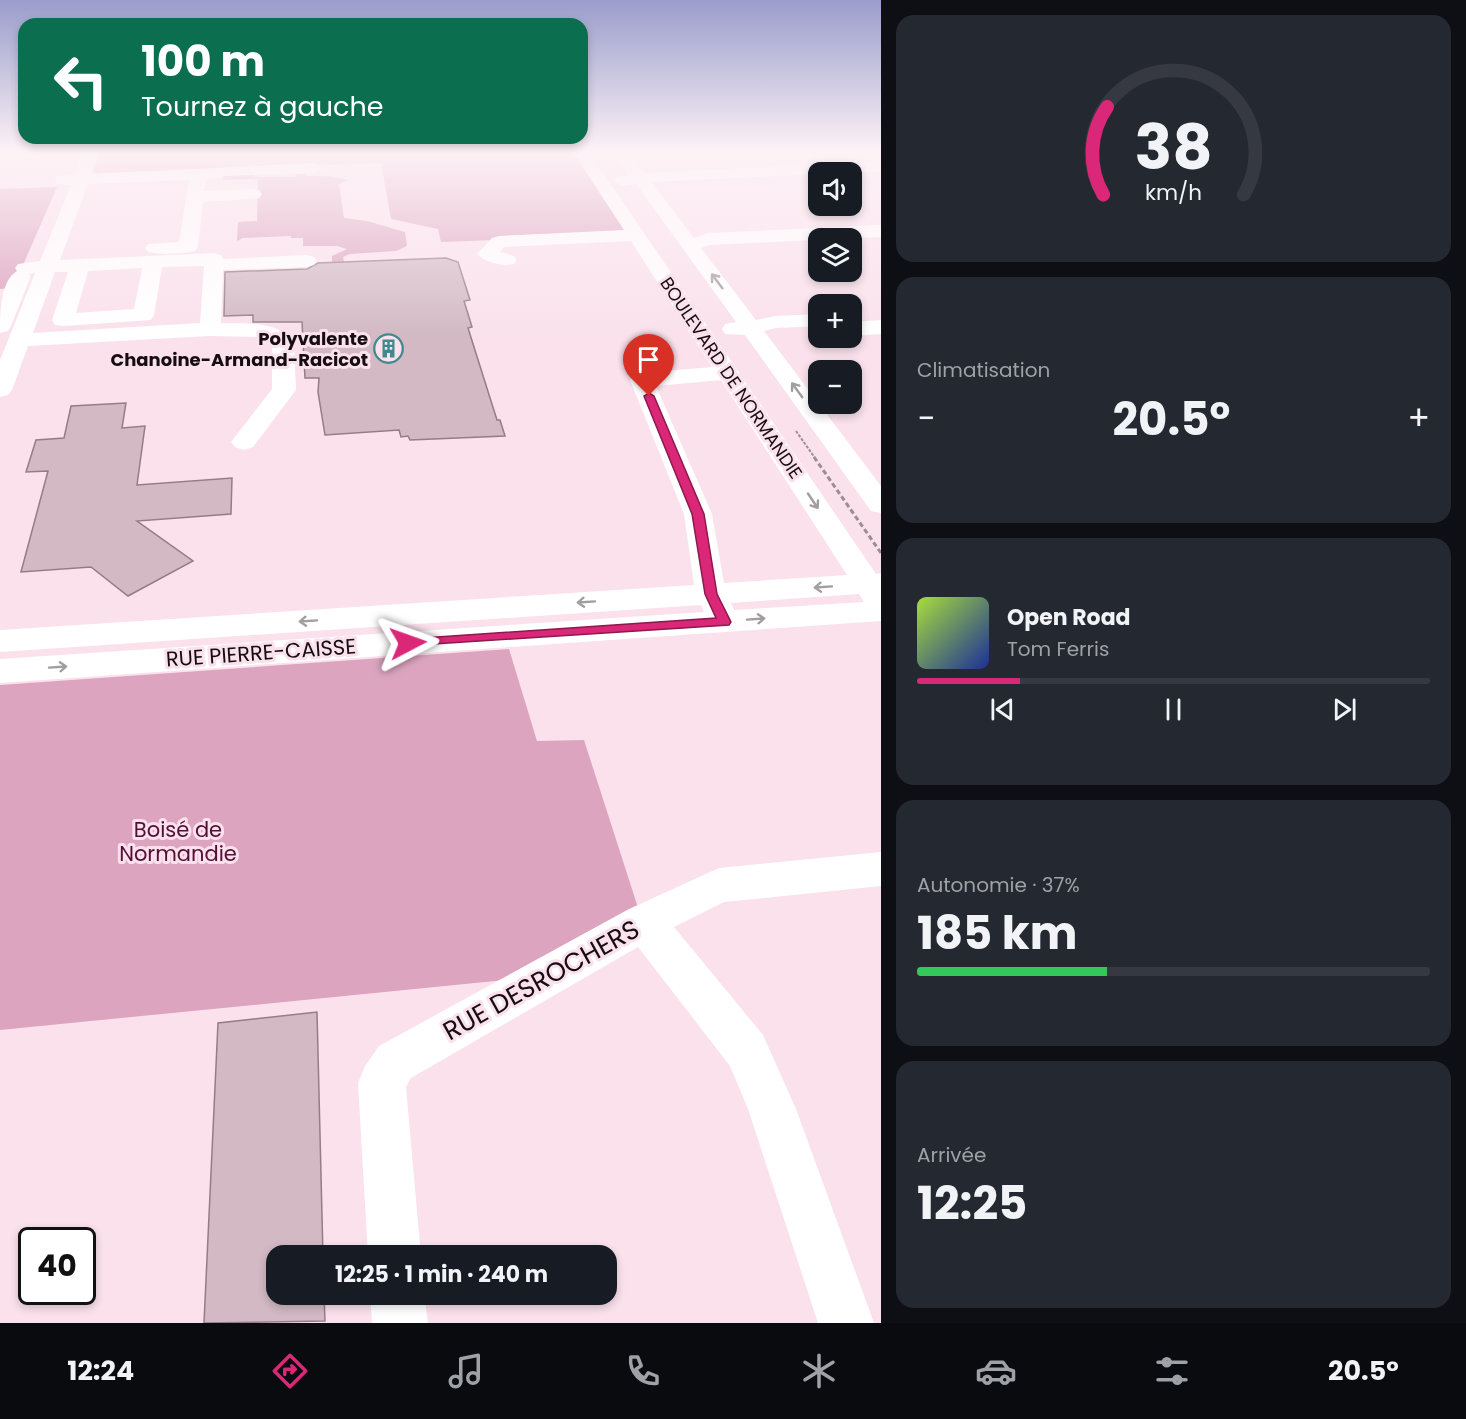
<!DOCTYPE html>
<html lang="fr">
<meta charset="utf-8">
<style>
:root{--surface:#171b24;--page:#242831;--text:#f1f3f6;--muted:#9ea1a6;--line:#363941;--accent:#db2777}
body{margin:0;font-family:Poppins,sans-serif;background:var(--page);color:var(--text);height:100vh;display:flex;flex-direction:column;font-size:22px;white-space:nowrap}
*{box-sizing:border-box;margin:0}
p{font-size:20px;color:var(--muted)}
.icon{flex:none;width:33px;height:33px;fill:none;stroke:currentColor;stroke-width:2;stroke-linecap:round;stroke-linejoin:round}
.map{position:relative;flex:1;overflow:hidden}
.details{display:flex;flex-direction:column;gap:15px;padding:15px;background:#0d0f14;width:585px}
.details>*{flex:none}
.banner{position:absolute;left:18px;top:18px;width:570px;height:126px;border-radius:18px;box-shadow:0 3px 9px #0003;background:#0b6e4f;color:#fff;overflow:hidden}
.tools{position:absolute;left:808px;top:162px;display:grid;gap:12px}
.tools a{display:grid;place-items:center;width:54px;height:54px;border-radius:12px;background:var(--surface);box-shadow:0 3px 9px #0003;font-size:30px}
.speed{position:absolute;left:18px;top:1227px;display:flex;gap:12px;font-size:30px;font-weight:700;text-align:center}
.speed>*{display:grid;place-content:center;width:78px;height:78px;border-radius:50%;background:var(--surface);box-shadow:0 3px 9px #0003;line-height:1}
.speed .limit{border:3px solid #111;border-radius:9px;background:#fff;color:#111}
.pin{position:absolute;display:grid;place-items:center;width:51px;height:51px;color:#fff;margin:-62px -26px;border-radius:50% 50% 50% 0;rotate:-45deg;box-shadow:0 0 6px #0007}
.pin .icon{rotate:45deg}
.me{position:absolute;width:66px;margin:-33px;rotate:86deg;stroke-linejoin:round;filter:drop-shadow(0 0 4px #0008)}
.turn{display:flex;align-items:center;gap:21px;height:126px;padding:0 24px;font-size:27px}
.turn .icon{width:78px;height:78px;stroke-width:2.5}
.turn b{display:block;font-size:42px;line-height:51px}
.big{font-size:45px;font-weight:700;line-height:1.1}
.details .card{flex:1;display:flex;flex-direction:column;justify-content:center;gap:9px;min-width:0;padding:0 21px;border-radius:18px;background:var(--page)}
.details .dial{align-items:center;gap:0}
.dial svg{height:156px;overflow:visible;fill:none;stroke:var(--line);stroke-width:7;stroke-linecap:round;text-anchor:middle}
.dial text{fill:var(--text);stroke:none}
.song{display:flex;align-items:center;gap:18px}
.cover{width:72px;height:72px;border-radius:9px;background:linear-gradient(135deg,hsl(80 70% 55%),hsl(230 70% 35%))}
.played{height:6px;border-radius:3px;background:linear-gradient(90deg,var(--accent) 20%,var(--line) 20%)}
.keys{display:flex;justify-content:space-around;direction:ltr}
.heat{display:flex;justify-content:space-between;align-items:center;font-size:33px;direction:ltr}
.charge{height:9px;border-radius:4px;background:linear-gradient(90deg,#34c759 37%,var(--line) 0)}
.trip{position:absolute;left:266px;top:1245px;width:351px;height:60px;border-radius:18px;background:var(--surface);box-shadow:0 3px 9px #0003;font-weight:700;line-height:60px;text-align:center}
.dock{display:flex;height:96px;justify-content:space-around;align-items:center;background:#090b0e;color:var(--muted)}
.dock .icon{width:42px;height:42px}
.dock .current{color:var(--accent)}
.dock b{font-size:27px;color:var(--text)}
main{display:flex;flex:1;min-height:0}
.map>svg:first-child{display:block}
.green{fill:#dca4bf}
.building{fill:#d2b9c4;stroke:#947d88;stroke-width:1.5}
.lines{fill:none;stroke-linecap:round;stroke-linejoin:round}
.path-far1{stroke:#9f8c95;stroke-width:2;stroke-dasharray:3 1.5;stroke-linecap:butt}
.path{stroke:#9f8c95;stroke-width:3;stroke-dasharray:5 3;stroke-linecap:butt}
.minor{fill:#fff;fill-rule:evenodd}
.oneway{stroke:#a19ea0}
.route{fill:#db2777;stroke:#8e194d;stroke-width:1.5}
.labels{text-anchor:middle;stroke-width:6;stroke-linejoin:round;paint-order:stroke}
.far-poi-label{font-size:18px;font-weight:bold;fill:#150d11;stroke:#fae1ec;text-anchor:end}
.far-street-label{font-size:18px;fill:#150d11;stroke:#fae1ec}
.street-label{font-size:21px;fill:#150d11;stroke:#fae1ec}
.park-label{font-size:21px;fill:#530f37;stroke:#fae1ec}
.near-street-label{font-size:26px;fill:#150d11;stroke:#fae1ec}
</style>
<main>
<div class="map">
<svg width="881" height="1323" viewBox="0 0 881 1323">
<rect width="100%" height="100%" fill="#fae1ec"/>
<path class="green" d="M88,152H585L635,235L441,242L438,229L391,219L381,163L79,174Z
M254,172V177H296V174H305L306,176C322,176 333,175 349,180L339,184L344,218L367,221L405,232L407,246L396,251L350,254L343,257L344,262L332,263V256L347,249L337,246H303V238H291V236L243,238L237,241L238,222L257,221L258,179L223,180L224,173Z
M57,187L13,288L0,289V189Z
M509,649L537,741L584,740L641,917L526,978L0,1030V685Z"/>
<path class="building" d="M446,258L458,262L470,300L464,301L472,327L468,328L497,420H500L505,436L410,440L408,436L401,437L399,430L325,435L318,392L319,378H305L302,322H253V315L224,316L225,272L307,269L318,263Z
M126,403L122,428L145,426L137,485L232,478L231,514L137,521L193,561L128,596L91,567L21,572L48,471L26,472L36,440L64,438L71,406Z
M317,1012L323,1256H276V1294H324L325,1321L204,1323L218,1023Z"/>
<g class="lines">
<path class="path-far1" d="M796,431L815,458"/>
<path class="path" d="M814,457L881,553"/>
<path class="minor" d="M84,152H100L92,174L315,163L323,168L315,173L224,176L206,179L204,191L253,189L259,190L262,194L259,198L253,199L203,202L198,247L195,251C181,254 162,255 148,252L145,248L148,244L179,242L189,180L88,184L60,260L214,253L221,255L223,259L307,255L314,257L317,261L314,265L307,267L223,270L221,323C245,324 279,320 294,342L296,390L253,447L244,450L235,447L231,442L272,389V345L258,337L210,336L28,346L12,390L8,395L0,397V360L35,273L29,274L31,276L11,326L8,331L0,333C0,314 0,281 17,271L15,268L18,264L40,261L71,185L57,184L55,180L57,176L75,175ZM204,266L200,323L33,333L55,272H68L52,320L55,325L63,326L151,320L154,315L162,267ZM142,268L134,309L76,313L88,271Z
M573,152H589L876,574L881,573V621L0,683V659L704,612L701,605L0,652V630L694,585L684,514L630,380L634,375L642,373L712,367L631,241L504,247L500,252L514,256L517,260L514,264C503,267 484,262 477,254L492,238L499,236L624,230ZM721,380L847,575L724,583L712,514L656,386ZM859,594L864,602L734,610L731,603Z
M613,152H629L645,173L881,161V171L652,182L694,238L708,233L881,225V237L710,245L701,248L756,320L775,316L819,314V326L776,328L764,331L881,486V513L871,511L745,335L725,334L722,329L725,324L736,322L636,184L622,186L614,181L616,177L629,175Z
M881,320V334L852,336V322Z
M881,852V886L724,902L674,927L763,1035L796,1109L874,1323H818L748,1109L730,1066L638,947L411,1078L406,1087L421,1256H368L358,1083L365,1066L379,1046L629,909L719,868Z
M370,1294H424L428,1323H372Z"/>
</g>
<defs><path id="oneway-shaft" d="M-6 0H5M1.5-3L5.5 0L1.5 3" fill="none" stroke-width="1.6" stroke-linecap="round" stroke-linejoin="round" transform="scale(1.5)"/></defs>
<g class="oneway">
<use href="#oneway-shaft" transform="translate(717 281) rotate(-127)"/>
<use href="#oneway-shaft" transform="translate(797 390) rotate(-126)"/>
<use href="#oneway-shaft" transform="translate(813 501) rotate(56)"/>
<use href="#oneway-shaft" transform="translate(823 587) rotate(176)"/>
<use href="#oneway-shaft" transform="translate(586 602) rotate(176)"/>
<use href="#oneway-shaft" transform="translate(756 619) rotate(-4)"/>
<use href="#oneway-shaft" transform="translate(308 621) rotate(176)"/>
<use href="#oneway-shaft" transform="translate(58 667) rotate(-4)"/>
</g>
<linearGradient id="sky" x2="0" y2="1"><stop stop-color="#9a9dcb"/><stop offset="0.45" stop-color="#fdf2f6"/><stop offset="1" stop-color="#fdf2f6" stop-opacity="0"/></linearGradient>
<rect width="881" height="337" fill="url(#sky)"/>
<path class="route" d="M649,393L654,396L704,514L717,594L731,622L729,625L403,646L401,643L403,640L408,639L716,618L705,594L692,514L644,396Z"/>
<defs>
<symbol id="building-ring" viewBox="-11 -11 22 22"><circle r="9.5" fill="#fae1ec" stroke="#40898c" stroke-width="1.5"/><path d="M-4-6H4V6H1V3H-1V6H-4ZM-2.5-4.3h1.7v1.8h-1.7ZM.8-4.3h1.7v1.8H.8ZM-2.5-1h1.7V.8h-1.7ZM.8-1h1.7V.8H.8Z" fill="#40898c"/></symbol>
</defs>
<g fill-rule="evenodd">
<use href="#building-ring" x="372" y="332" width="33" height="33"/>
</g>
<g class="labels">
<g class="far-poi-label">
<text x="368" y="345">Polyvalente<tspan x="368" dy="21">Chanoine-Armand-Racicot</tspan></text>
</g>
<g class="far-street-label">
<text transform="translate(731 378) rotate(56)" y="6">BOULEVARD DE NORMANDIE</text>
</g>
<g class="street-label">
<text transform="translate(261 653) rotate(-4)" y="7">RUE PIERRE-CAISSE</text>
</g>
<g class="park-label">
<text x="178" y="837">Boisé de<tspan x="178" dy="24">Normandie</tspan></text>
</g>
<g class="near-street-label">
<text transform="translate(541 980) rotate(-29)" y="9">RUE DESROCHERS</text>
</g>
</g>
</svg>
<div class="tools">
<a><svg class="icon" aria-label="sound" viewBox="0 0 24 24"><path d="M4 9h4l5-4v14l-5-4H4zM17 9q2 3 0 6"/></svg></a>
<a><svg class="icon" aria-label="layers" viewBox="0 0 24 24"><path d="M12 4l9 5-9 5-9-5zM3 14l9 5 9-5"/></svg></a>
<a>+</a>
<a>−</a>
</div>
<div class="speed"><div class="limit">40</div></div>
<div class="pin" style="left:649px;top:396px;background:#d93025"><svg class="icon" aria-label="arrive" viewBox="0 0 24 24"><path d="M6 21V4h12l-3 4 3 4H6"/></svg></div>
<svg class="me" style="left:408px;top:643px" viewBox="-20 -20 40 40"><path d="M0-17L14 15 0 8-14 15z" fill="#db2777" stroke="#fff" stroke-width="4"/></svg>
<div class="trip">12:25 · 1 min · 240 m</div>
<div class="banner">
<div class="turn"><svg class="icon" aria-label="left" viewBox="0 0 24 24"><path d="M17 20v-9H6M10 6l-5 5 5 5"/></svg><div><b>100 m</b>Tournez à gauche</div></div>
</div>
</div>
<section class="details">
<div class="card dial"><svg viewBox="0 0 100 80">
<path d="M14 69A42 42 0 1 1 86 69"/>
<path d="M14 69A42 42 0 0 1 16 24" stroke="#db2777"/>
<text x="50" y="56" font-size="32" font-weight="700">38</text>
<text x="50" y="72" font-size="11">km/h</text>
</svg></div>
<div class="card"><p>Climatisation</p>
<div class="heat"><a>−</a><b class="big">20.5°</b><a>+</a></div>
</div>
<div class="card">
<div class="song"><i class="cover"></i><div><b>Open Road</b><p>Tom Ferris</p></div></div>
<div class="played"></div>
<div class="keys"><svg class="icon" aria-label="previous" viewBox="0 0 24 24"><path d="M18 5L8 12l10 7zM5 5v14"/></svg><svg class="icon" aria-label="pause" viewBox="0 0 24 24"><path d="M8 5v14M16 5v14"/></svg><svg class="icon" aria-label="next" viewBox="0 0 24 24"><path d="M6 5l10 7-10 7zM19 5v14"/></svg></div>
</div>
<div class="card"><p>Autonomie · 37%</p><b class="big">185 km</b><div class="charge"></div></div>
<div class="card"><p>Arrivée</p><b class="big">12:25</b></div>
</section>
</main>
<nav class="dock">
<b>12:24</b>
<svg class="icon current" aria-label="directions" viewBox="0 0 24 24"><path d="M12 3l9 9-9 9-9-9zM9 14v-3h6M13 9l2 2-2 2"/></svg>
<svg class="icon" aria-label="music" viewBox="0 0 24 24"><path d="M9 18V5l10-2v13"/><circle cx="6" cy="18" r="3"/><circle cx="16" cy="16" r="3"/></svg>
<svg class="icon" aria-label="phone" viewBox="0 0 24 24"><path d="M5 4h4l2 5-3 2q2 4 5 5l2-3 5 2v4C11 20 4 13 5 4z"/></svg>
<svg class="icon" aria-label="climate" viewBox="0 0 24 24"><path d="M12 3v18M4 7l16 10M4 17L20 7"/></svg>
<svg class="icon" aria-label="car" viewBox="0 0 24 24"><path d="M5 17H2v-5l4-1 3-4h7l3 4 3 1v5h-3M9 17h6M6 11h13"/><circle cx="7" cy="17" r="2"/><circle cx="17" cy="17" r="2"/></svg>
<svg class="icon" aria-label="filters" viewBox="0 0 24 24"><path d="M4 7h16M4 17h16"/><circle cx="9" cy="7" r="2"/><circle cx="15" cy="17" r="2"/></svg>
<b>20.5°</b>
</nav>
